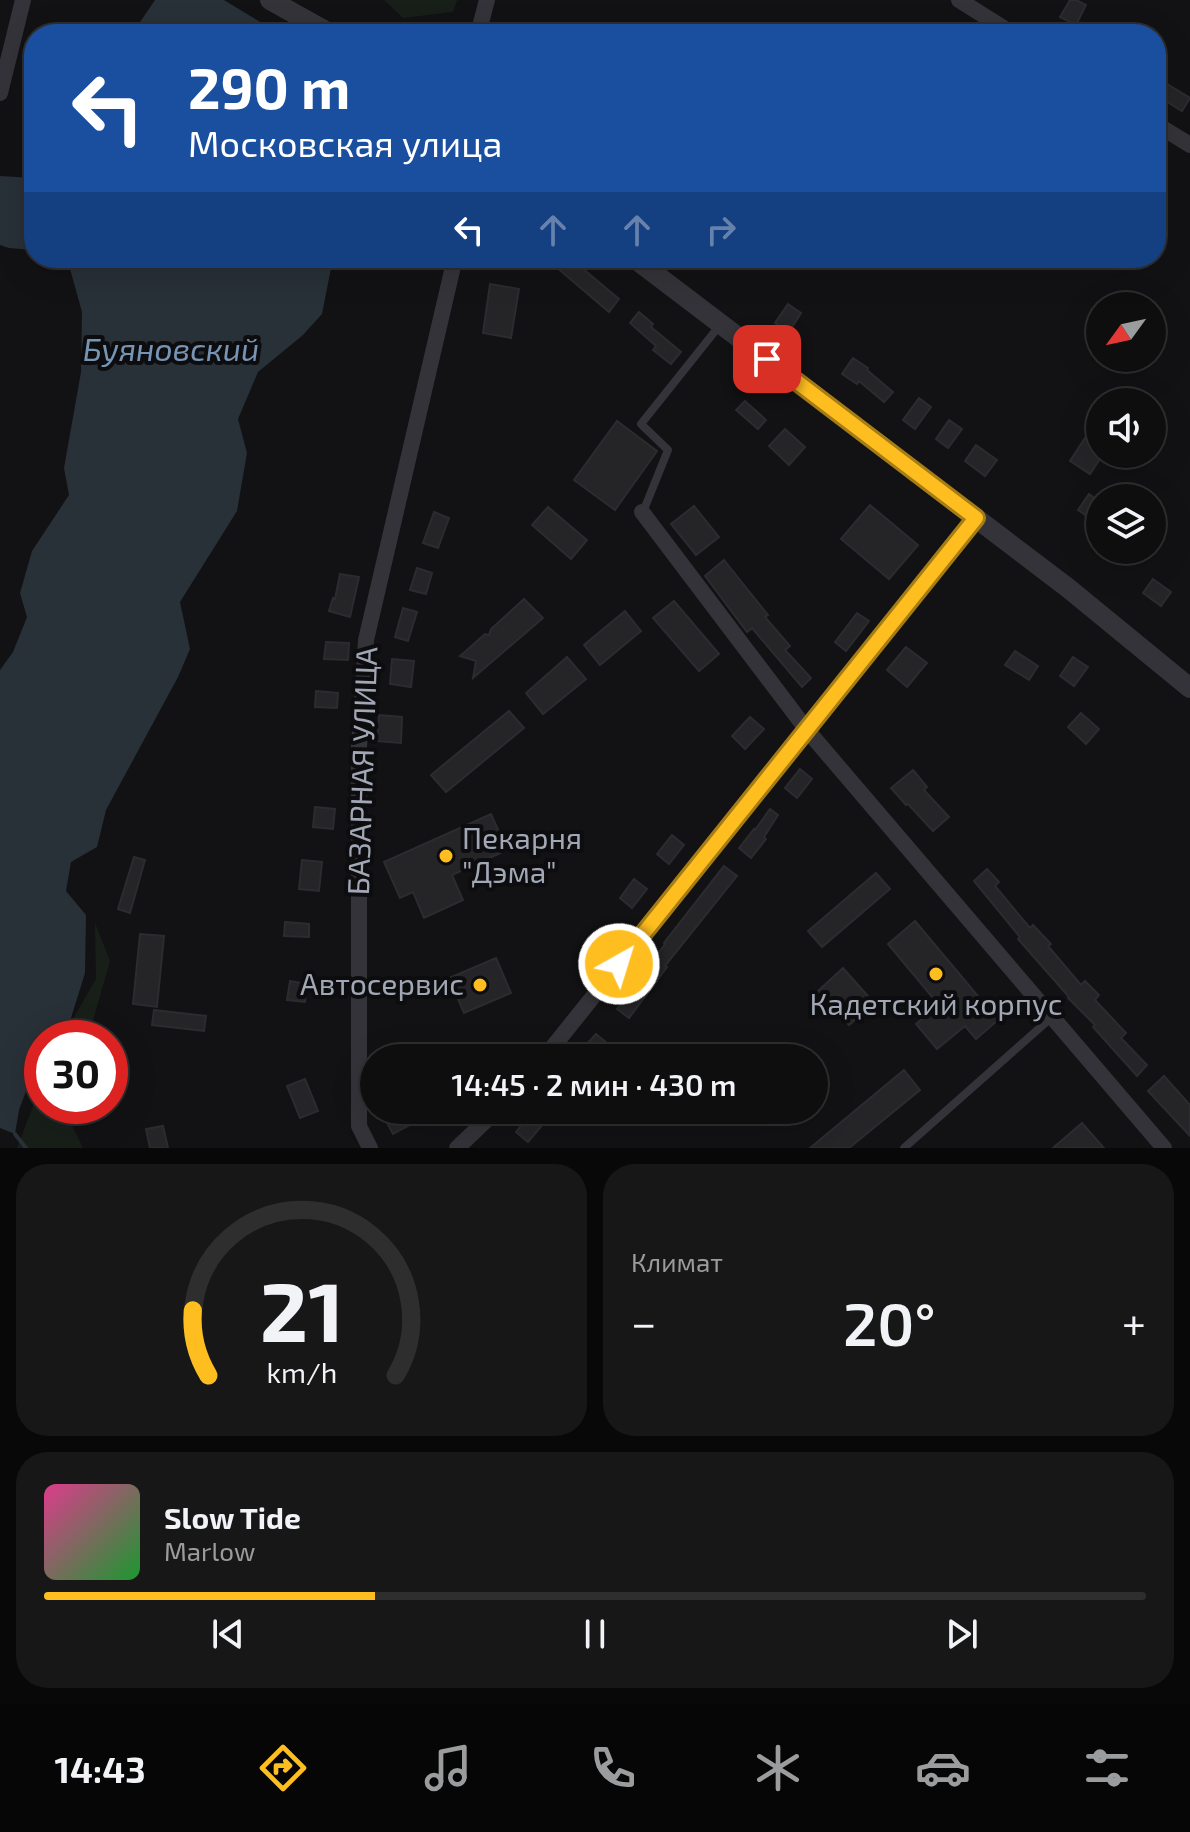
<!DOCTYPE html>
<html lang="ru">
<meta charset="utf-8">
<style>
:root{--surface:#0e0e0f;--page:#171718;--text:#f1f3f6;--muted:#9b9c9e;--line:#2e2e2f;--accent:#ffbe1f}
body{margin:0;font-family:"Exo 2",sans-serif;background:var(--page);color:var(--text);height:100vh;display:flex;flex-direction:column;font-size:30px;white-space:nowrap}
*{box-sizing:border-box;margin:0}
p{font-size:26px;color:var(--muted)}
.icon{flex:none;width:44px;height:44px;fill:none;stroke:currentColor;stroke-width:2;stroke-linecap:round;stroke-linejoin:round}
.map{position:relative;height:1148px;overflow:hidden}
.panel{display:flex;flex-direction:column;gap:16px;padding:16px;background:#080808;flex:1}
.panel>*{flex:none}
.top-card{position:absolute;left:24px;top:24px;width:1142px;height:244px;border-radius:32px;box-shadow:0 8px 32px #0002,0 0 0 2px var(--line);background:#1a4fa0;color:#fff;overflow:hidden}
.needle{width:52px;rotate:237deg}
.controls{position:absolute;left:1086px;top:292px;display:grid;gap:16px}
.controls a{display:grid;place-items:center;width:80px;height:80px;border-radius:50%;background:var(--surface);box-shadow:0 8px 32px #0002,0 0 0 2px var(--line);font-size:40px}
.speed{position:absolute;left:24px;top:1020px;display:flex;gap:16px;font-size:40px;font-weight:700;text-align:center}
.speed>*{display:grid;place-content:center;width:104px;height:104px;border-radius:50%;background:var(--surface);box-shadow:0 8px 32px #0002,0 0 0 2px var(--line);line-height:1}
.speed .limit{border:12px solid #d22;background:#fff;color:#111}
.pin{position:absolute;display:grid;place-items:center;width:68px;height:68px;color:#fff;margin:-34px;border-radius:16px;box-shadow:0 4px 12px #0006}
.me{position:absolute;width:88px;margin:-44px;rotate:39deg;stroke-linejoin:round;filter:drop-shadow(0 0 6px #0008)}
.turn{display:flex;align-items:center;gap:28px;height:168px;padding:0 32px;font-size:36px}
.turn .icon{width:104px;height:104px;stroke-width:2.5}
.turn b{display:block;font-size:56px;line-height:68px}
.lanes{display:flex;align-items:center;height:76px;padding:0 32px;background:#0003;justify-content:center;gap:40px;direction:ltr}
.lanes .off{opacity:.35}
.big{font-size:60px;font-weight:600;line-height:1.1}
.panel .card{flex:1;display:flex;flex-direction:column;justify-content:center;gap:12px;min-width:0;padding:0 28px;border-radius:32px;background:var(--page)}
.panel .dial{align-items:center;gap:0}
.dial svg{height:208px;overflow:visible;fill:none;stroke:var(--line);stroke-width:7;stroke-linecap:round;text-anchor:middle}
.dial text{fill:var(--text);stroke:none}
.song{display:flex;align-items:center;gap:24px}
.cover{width:96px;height:96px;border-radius:12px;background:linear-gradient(135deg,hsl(330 70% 55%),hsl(130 70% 35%))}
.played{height:8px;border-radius:4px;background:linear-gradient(90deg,var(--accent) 30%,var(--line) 30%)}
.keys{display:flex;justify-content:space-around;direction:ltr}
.heat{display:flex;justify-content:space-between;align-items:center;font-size:44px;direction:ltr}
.panel .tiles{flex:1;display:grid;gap:16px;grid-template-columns:1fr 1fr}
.card:last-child{grid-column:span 2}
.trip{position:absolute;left:360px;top:1044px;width:468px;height:80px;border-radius:40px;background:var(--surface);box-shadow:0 8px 32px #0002,0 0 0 2px var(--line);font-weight:600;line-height:80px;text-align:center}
.dock{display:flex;height:128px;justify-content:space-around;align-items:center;background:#060606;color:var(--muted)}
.dock .icon{width:56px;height:56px}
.dock .selected{color:var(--accent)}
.dock b{font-size:36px;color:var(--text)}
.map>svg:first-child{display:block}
.green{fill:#181f19}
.water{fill:#283038}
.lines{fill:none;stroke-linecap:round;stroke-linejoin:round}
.stream{stroke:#283038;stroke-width:4}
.building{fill:#252528;stroke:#2c2c30;stroke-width:2}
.service{stroke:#333339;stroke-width:8}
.minor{stroke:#333339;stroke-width:16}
.tertiary{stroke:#333339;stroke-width:20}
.route-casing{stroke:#a67c14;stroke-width:20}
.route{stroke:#ffbe1f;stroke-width:14}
.poi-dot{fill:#ffbe1f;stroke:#0d0d0f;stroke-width:3}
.labels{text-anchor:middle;stroke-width:8;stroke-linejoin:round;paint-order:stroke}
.street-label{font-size:30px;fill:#a2a7b5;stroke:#0d0d0f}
.poi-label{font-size:30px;fill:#a2a7b5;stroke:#0d0d0f;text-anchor:start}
.water-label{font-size:32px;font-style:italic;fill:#7694b4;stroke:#0d0d0f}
</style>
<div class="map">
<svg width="1190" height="1148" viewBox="0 0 1190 1148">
<rect width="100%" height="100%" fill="#121214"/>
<path class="green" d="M384,0H457L453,12L403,18Z
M95,923L110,961L88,1038H62L96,979Z
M42,1083V1106H69L67,1115L83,1148H17Z"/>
<path class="water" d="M155,0H224L280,34H132Z
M0,176L34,178V250L9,248L0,245Z
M67,258H333L322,314L303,335L258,372L238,419L247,453L237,511L180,602L190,649L178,677L106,810L97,847L71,862L66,891L86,915L85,973L71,1018L50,1038H42V1046L35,1053L28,1086L19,1110L15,1134L0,1128V670L13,652L27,617L20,593L32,551L69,495L64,468L81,372L82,312Z"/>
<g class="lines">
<path class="stream" d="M15,1134L26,1148"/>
</g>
<path class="building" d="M1070,0H1076L1086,5L1076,25L1060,17Z
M1164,82L1190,98L1182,111L1156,95Z
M564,258H570L619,299L609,312L556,267Z
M490,284L519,289L511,338L483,333Z
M788,304L801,313L789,332L775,323Z
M639,312L653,324L651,327L681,352L671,364L653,350L656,346L630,323Z
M853,358L868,368L867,370L893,392L884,402L859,381L857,384L842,374Z
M919,398L931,407L915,429L903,420Z
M745,401L766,420L758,429L736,410Z
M949,420L962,429L948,448L936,439Z
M617,421L657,451L615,510L574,480Z
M785,429L805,447L789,465L769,446Z
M1085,438L1100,448V459L1090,474L1070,461Z
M976,445L997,460L985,476L965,461Z
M1089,494L1100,502V513L1094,521L1078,510Z
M870,505L918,545L889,579L841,539Z
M694,506L719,537L696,555L671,524Z
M548,507L587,540L571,559L532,525Z
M434,512L449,518L438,548L423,543Z
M724,560L768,615L765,617L790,646L785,650L811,678L802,687L752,628L747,632L705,576Z
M417,568L432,573L426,594L410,590Z
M340,574L359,577L350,617L329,611L333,598L335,599Z
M1153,579L1171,592L1161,606L1143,593Z
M524,599L543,618L473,678L476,661L460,656L485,634L489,635L491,629Z
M674,601L719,654L699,671L653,618Z
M403,608L417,612L408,641L395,637Z
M625,611L641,631L600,665L584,645Z
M857,613L869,621L846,651L835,642Z
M326,642L349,643L348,660L324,659Z
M906,647L927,663L907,687L887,670Z
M1015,651L1038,666L1029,680L1005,665Z
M567,657L586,679L543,714L526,693Z
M1073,657L1088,667L1074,686L1060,676Z
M392,659L414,661L411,687L390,684Z
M316,691L338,693L337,708L315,707Z
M509,711L524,728L446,792L431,775Z
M1081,713L1099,729L1086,744L1068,727Z
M379,715L402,717L401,743L377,741Z
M750,717L764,729L745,749L732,736Z
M800,769L812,779L797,798L785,788Z
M913,770L927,787L924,790L949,817L933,831L908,804L906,805L891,788Z
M315,807L335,809L333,829L313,827Z
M770,809L778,815L764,837L766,839L751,858L739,848L754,829L755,830Z
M491,814L507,850L452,875L463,900L424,918L413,892L400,898L384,862Z
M672,835L684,845L669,864L657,854Z
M134,857L145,860L130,913L118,909Z
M302,860L322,862L319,891L299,889Z
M724,866L737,876L665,966L667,967L629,1018L617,1009L665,944L664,943Z
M987,869L999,882L995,886L1030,928L1033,925L1051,944L1048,946L1081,985L1085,981L1099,995L1095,1000L1126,1033L1121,1038L1147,1065L1137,1076L1093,1027L1095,1025L1068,998L1069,997L1018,939L1020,937L974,881Z
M876,873L890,889L822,947L808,931Z
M634,879L647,889L632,908L620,898Z
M915,921L998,1020L976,1039L965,1026L937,1049L916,1024L939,1005L888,944Z
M285,922L309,924V937L284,936Z
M140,934L164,936L157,1007L133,1004Z
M496,958L511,993L464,1013L449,978Z
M843,968L874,1003L849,1025L818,991Z
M290,981L307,984L305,1002L287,1000Z
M154,1010L206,1016L204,1031L152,1025Z
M596,1034L625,1058H579L588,1047L586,1045Z
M904,1070L920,1090L849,1148H810Z
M1164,1076L1190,1105V1136L1148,1091Z
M305,1079L318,1111L300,1118L287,1086Z
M380,1110H411L417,1121L393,1134Z
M531,1113L543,1124L528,1142L516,1132Z
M1082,1123L1104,1148H1053Z
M163,1126L168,1148H150L146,1129Z"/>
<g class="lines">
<path class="service" d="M643,512L668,450L641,424L720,325
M904,1148L1052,1017"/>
<path class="minor" d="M959,0L1013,34
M478,34L487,0
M0,93L23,0
M1156,124L1190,145
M642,512L807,730L1164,1148
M544,1058L976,518
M370,1148L359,1126V747L366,640L455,258
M457,1148L497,1110"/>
<path class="tertiary" d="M270,0L331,34
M634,258L1068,588L1190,688"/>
</g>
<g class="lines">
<defs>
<path id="route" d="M619,964L976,518L767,359"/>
</defs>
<use href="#route" class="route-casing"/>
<use href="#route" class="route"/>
</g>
<g class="poi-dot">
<circle cx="446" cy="856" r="8"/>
<circle cx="936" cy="974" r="8"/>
<circle cx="480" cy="985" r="8"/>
</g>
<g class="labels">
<g class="street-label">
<text transform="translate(363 771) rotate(-88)" y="10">БАЗАРНАЯ УЛИЦА</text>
</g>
<g class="poi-label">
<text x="462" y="849">Пекарня<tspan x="462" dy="34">"Дэма"</tspan></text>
<text x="464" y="995" text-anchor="end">Автосервис</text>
<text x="936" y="1015" text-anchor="middle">Кадетский корпус</text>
</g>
<g class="water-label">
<text x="171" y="361">Буяновский</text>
</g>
</g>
</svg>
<div class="controls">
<a><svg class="needle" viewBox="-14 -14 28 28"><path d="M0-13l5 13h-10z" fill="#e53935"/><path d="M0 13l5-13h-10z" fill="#9b9c9e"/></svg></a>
<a><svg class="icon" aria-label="sound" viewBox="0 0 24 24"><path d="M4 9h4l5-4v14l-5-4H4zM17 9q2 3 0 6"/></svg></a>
<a><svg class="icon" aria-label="layers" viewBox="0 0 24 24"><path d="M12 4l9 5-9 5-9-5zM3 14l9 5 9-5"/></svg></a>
</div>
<div class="speed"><div class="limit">30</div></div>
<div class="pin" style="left:767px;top:359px;background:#d93025"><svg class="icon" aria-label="arrive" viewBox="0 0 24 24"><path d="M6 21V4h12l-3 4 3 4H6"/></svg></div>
<svg class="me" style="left:619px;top:964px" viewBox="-20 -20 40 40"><circle r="17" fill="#ffbe1f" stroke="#fff" stroke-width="3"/><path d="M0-11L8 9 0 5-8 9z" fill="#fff"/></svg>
<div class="trip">14:45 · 2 мин · 430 m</div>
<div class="top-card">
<div class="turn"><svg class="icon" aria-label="left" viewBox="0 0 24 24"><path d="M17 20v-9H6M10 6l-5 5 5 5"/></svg><div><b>290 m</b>Московская улица</div></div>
<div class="lanes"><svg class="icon" aria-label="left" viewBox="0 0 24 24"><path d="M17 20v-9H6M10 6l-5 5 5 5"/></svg><svg class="icon off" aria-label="ahead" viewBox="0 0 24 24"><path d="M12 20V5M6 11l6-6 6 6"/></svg><svg class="icon off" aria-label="ahead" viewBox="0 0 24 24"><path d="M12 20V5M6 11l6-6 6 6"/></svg><svg class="icon off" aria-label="right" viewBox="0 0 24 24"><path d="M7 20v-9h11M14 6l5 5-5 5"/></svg></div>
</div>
</div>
<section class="panel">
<div class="tiles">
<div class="card dial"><svg viewBox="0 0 100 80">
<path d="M14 69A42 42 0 1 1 86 69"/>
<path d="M14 69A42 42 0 0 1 8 44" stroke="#ffbe1f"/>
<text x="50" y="56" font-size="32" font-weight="700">21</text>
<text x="50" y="72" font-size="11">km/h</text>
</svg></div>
<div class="card"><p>Климат</p>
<div class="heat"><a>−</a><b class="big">20°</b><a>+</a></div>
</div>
<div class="card">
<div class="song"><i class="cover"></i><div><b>Slow Tide</b><p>Marlow</p></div></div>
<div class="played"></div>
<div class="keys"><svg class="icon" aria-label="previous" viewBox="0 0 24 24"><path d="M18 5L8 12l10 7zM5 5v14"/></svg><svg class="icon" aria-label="pause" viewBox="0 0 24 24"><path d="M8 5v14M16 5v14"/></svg><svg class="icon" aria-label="next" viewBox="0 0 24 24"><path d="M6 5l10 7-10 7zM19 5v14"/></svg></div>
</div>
</div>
</section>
<nav class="dock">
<b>14:43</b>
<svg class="icon selected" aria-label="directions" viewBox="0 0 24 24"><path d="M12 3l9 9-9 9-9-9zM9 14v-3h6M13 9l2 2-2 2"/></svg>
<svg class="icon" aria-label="music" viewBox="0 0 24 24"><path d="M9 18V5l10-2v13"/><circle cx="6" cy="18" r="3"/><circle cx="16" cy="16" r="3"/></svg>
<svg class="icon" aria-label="phone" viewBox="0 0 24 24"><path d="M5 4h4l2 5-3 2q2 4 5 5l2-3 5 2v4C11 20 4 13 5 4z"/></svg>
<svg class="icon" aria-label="climate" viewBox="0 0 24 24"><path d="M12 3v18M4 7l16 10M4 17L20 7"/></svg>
<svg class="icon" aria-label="car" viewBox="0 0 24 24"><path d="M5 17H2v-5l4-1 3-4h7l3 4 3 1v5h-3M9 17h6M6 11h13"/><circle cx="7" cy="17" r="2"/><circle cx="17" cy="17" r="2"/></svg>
<svg class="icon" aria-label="filters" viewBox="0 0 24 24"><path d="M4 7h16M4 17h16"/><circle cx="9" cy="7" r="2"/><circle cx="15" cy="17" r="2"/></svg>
</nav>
